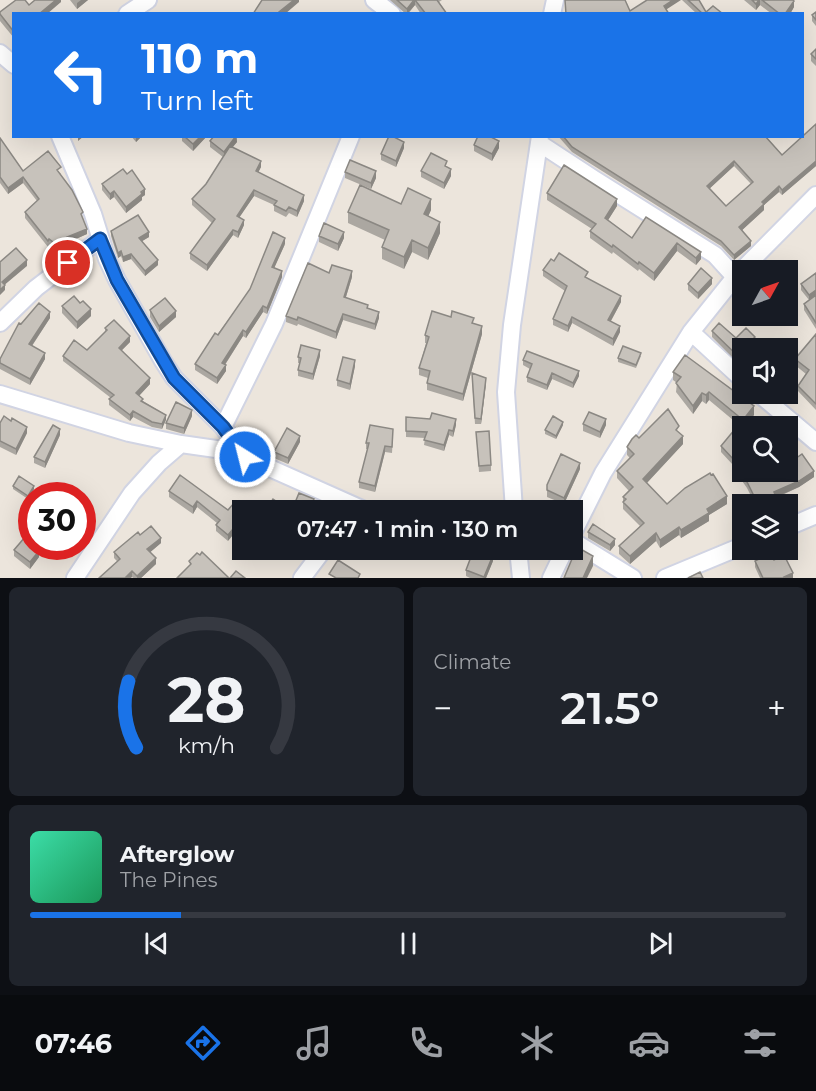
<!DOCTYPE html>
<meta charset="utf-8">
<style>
:root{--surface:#171b24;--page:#20242c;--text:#f1f3f6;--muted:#9ea1a6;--line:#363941;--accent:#1a73e8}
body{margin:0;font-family:Montserrat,sans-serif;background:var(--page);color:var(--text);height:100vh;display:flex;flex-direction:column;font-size:22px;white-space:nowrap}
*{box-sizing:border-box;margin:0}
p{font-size:20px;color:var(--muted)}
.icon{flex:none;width:33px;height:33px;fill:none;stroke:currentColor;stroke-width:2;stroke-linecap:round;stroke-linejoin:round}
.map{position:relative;height:578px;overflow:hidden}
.details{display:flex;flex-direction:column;gap:9px;padding:9px;background:#0d0f14;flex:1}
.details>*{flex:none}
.top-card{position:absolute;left:12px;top:12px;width:792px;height:126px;border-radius:0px;box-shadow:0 6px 24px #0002;background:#1a73e8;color:#fff;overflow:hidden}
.needle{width:39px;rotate:50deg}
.buttons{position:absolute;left:732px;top:260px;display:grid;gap:12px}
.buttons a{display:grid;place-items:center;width:66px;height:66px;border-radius:0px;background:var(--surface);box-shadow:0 6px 24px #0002;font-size:30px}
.speed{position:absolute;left:18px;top:482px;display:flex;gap:12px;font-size:30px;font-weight:700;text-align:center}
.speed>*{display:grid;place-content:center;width:78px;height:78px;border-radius:50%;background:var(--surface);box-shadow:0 6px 24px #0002;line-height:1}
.speed .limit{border:9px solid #d22;background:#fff;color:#111}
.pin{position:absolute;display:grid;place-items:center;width:51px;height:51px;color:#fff;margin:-26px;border:3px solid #fff;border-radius:50%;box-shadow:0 2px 6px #0007}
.me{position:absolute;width:66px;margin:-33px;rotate:324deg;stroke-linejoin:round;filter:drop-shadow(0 0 4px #0008)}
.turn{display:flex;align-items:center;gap:21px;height:126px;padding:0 30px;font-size:27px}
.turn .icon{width:78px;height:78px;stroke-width:2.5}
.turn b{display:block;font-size:42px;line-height:51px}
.big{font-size:45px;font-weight:600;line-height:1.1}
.details .card{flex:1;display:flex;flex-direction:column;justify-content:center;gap:9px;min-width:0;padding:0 21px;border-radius:9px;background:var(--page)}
.details .dial{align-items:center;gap:0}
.dial svg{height:156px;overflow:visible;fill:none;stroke:var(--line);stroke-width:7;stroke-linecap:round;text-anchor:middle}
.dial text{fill:var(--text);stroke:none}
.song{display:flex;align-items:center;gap:18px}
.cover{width:72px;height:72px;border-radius:9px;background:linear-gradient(135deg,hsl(160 70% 55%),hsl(150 70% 35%))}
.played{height:6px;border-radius:3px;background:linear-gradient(90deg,var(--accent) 20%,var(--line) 20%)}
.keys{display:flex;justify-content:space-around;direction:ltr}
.heat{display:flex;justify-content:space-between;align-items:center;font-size:33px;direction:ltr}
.details .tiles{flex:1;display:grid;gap:9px;grid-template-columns:1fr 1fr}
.card:last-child{grid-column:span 2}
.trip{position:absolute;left:232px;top:500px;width:351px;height:60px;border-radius:0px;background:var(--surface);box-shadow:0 6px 24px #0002;font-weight:600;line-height:60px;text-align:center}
.tabs{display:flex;height:96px;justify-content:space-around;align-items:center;background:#090b0e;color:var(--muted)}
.tabs .icon{width:42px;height:42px}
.tabs .current{color:var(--accent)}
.tabs b{font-size:27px;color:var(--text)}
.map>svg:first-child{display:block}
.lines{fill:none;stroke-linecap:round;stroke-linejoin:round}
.minor-casing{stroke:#d1d4e3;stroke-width:20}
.minor{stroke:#fff;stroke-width:16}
.wall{fill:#aba7a1;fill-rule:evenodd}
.shaded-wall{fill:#8b8883}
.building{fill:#c7c2bb;stroke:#8b8883;stroke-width:1.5;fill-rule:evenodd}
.route-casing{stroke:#114b97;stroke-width:15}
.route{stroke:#1a73e8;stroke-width:10}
</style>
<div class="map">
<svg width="816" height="578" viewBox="0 0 816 578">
<rect width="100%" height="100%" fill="#ece5dc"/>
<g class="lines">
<defs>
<path id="minor" d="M374,0L392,14
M127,14L148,0
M552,14L555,0
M0,53L14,65
M60,136L93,214L107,259L117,280L163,361L174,378L223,427L245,457
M539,143L594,179L715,255L735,277
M0,323L36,288L100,239
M691,332L742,379
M758,393L816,442
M0,394L129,433L181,444L223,450L245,457L364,510
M223,427L274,324L351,136
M514,510L506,392L512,325L540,136
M788,527L816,515
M573,533L603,473L691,332L735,277L816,195
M573,541L633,578
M518,549L521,578
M75,578L132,493L159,463L181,444
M302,578L324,549
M551,578L565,549
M665,578L742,546"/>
</defs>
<use href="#minor" class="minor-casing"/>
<use href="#minor" class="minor"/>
</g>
<path class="wall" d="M61,0V2L14,14V38L0,21V12L29,5Z
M70,0H88L77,9Z
M390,0H442L439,2L447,14H421L415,5L408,14H406Z
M682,0H699L706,12L723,14H697Z
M744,0H793L794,7L790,14H772L760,5L756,10Z
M816,12V26L812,21V15Z
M816,49V66L811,61V54Z
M816,124V166L782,195L779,192L764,205V210L742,230L751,246L734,260L721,246L572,152L558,136H765L782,155ZM734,166L751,184L726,206L710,188Z
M131,136H142L136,142Z
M182,136H207L193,151L182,141Z
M237,136V142L232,147L261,167L258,172L304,201L297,217L289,213L286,217L274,211V205L254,196L239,217L244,225L238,238L233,235L207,271L190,259V253L212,223L192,205V199L206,184L223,157L210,147V141Z
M0,138L23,171L61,173L60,174L83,218L87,234L71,241V248L62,255L49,245L48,247L25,218V212L37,201L23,183L8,194L0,183Z
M474,145L499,148L492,161L474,151Z
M404,148L396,167L381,160V154Z
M447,168L451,176L444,189L421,177V171Z
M345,172L376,178L371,189L345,178Z
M102,184L145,195L142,197V200L126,213L114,197L110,200L102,190Z
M547,193L617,206L608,220L632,238L646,217L701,259L696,265L677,251L654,281L639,269L638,271L613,252L612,254L590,238V231L592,229L547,200Z
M401,204L431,210L428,216L440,233L428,260L412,252L404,269L382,259V247L385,240L348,223V212Z
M111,231L149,237L142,241L158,265L145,276L131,259L123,262L121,256L118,258L111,236Z
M319,236L344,238L338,251L319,242Z
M285,244L274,268L282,277L267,314L263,312L246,338L243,336L225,365L226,371L217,384L195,370V364Z
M543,270L588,278L621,302L611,321L620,332L613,346L572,323L568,332L553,325V319L565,291L543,276Z
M816,273L809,300L801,290V284Z
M352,277L346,297L368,309L379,318L375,330L343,320L336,339L298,324L297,326L286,322V316Z
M688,284H712L698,299L688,290Z
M816,295V329L804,310V304Z
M62,306L91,316L77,329L62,313Z
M150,310L176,317L159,332L150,317Z
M50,318L32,346L45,359L30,385L0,369V359L21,324Z
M474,324L482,334L463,401L427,390V383L428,378L419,375V368L426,343H425V335Z
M105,328L130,342L121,351L150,384L139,396L143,401L166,415L162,429L152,427L133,417L130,421L109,405V399L111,398L63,361V356L87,350L105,333Z
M712,331L736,338L755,342L742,348V367L712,337Z
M816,334V410L798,391V386L806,374L795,365V359Z
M320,356L313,380L298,376V370L300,363H298V357Z
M641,356L636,368L618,362V358Z
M523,360L579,376L573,388L552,379L547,390L527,382V377L530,369L523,365Z
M355,366L350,390L337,386V380Z
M673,372L754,415L744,426L742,471L814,477L799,487L776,498L778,504H755L747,488L733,468V465L721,452V446L739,425L709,400L706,404L702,401L693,414L676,392L677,383L673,380Z
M472,379L486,383L481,424H475Z
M192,416L184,434L166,429V423Z
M406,417L456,425L453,437L449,435L444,451L424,445L425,438L406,437Z
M0,423L27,433L16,455L0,447Z
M583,424L606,425L600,438L583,431Z
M563,425L556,439L545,434V430Z
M476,432L491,465V471L479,472Z
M679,433L683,444L647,483L667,504H727L709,515V521L681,538L679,535L660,548L656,541L630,564L619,554V546L640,526L623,509V497L629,491L617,478V471L630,458L627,455V447L639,438Z
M60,435L45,468L34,463V457Z
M393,435L392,453L385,452L375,492L359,488V482L368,449H366V443Z
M300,442L288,464L274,458V452Z
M580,469L564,504L547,497V485Z
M13,486L34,489L28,499L13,489Z
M169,491L228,510V541L216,531V525L217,523L197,507L193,514L169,497Z
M588,532L615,545L610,551L588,538Z
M140,535L161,543L150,552L156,564L141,578H133L114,558V552Z
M14,550L39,557L30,569L14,556Z
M774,560L793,578H760L755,567V561Z
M493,561L486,578H470L466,576V570Z"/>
<path class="shaded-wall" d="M56,0H61V2L47,14H39Z
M81,0H88L77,9V3Z
M294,0H299V2L285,14H279V12Z
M415,0V5L407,14V9Z
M673,0H681L664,11V6Z
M759,0H760V5L756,10V4Z
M794,1V7L790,14H785Z
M78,136H84L78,141Z
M136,136H142L136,142Z
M201,136H207L193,151V144Z
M236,136L237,142L224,158V152Z
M499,141V148L492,161V154Z
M404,142V148L396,167V161Z
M261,161V167L256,177V171Z
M734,161V166L707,191V186Z
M816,161V166L782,195V190Z
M451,169V176L444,189V183Z
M376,171V178L371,189V183Z
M23,177V183L8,194V188Z
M779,186V192L764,205V210L739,233V227L762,202Z
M145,189V195L142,197V200L126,213V207Z
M254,190V196L237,221V216Z
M114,191V197L110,200V194Z
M304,195V201L297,217V211Z
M431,199V210L424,226V214Z
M617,199V206L605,225V218Z
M244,220V225L238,238V232Z
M440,222V233L428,260V248Z
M87,229V234L67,243V237Z
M233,230V235L207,271V265Z
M149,232V237L139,243V238Z
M344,232V238L338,251V244Z
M285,238V244L272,273V267Z
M412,240V252L404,269V257Z
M751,241V246L734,260V255Z
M71,242V248L62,255V249Z
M677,243V251L654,281V273Z
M121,251V256L118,258V253Z
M701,252V259L696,265V258Z
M131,254V259L123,262V257Z
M27,260V266L2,287V282Z
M158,260V265L145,276V271Z
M282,271V277L267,314V308Z
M352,271V277L344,303V297Z
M712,278V284L698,299V293Z
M5,285V290L0,295V290Z
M816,290V295L809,300V295Z
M621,296V302L608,326V320Z
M263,306V312L246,338V332Z
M91,309V316L77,329V322Z
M176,311V317L159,332V326Z
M50,312V318L29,350V344Z
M379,312V318L375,330V324Z
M343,314V320L336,339V332Z
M572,317V323L568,332V326Z
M482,326V334L463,401V394Z
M620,326V332L613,346V339Z
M243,330V336L222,369V363Z
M130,336V342L119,353V348Z
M320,350V356L313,380V374Z
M45,353V359L30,385V379Z
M355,360V366L350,390V384Z
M226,365V371L217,384V378Z
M579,371V376L573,388V383Z
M552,373V379L547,390V385Z
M150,378V384L136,399V393Z
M486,378V383L481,424V419Z
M709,392V400L706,404V395Z
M702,393V401L693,414V406Z
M754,406V415L744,426H743V420Z
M192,410V416L184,434V428Z
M133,411V417L130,421V415Z
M166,415V420L162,429V424Z
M456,419V425L453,437V431Z
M606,419V425L600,438V432Z
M563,422V425L556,439V436Z
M27,427V433L16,455V449Z
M60,429V435L45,468V462Z
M449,430V435L444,451V445Z
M300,436V442L288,464V458Z
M683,436V444L643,487V479Z
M385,446V452L375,492V486Z
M580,463V469L564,504V498Z
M814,471V477L799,487L774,498V492Z
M34,486V489L28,499V496Z
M727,496V504L709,515V521L681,538V530L707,509Z
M197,501V507L193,514V507Z
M243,517V523L228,541V535Z
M679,527V535L660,548V540Z
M656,533V541L630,564V556Z
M161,538V543L147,555V549Z
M615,539V545L610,551V545Z
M39,551V557L30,569V562Z
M493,555V561L486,578H484Z
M593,556V566L587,578H583Z
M156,558V564L141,578H137V576Z
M132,571V577L131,578H125Z
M793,573V578H784V577Z"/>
<path class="building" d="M16,0H25L29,5L35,0H56L39,14H14V32L0,14V12Z
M262,0H294L279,12L280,14H253Z
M397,0H414L407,9Z
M415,0H437L447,14H426Z
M565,0H625L630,11L647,0H673L664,6L669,14H566Z
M688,0H699L706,12L713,6L723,14H703Z
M752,0H759L756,4Z
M762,0H793L794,1L785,14H780Z
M816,12V20L812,15Z
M816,49V59L811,54Z
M816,124V161L782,190L779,186L762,202L764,204L739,227L751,241L734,255L721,241L572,147L563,136H765L782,155ZM734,161L753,182L726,206L707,186Z
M184,136H201L193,144Z
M214,136H236L224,152L210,141Z
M389,136H392L404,142L396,161L381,154Z
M478,136H489L499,141L492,154L474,145Z
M0,138L23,171L48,151L61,167L57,170L72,190L83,212L81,214L87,229L67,237L71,242L62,249L49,239L48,241L25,212L39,199L23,177L8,188L0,177Z
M230,146L261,161L256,171L304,195L297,211L289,207L286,211L274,205L277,201L254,190L237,216L244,220L238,232L233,230L207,265L190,253L215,219L192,199L206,184Z
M431,153L447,161L445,166L451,169L444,183L421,171Z
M350,160L376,171L371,183L345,172Z
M564,165L617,199L605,218L632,238L646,217L701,252L696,258L677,243L654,273L639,262L638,264L613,245L612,247L590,231L596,224L547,193Z
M123,169L127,174L132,170L145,189L141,192L142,194L126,207L114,191L110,194L102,184Z
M360,185L401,204L408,188L431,199L424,214L440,222L428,248L412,240L404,257L382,247L389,230L348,212Z
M138,215L149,232L139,238L158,260L145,271L131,254L123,257L121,251L118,253L111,231Z
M324,223L344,232L338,244L319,236Z
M273,232L285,238L272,267L282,271L267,308L263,306L246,332L243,330L222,363L226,365L217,378L195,364L215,333L218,335L250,289Z
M16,248L27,260L2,282L5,285L0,290V262Z
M559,253L588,272L585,277L621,296L608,320L620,326L613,339L572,317L568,326L553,319L567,286L543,270L551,259L554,261Z
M308,263L329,273L332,265L352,271L344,297L368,305L367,308L379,312L375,324L343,314L336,332L298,317L297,320L286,316Z
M701,268L712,278L698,293L688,284Z
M816,273V290L809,295L801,284Z
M816,295V323L804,304Z
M74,296L80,303L83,301L91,309L77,322L62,306Z
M165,298L176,311L159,326L150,310Z
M39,303L50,312L29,344L45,353L30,379L0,363V359L19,323L21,324Z
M432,311L451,317L452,311L474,318L472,323L482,326L463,394L427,383L430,371L419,368L429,337L425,335Z
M114,320L130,336L119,348L150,378L136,393L143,399L141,401L166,415L162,424L152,422L133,411L130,415L109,399L114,395L63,356L74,340L87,350L107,330L105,328Z
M719,323L736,338L746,328L755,337L752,340L761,348H742V360L712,331Z
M816,334V404L798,386L809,370L795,359Z
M301,345L320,350L313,374L298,370L301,358L298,357Z
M623,346L641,353L636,365L618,358Z
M527,351L579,371L573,383L552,373L547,385L527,377L532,364L523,360Z
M685,355L754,406L743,420L709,392L706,395L702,393L693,406L676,383L681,377L673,372Z
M343,357L355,360L350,384L337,380Z
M472,373L486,378L481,419L475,418Z
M176,402L192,410L184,428L166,423Z
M668,409L679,426L676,430L683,436L643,479L667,504L685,488L710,473L711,475L713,474L727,496L707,509L709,513L681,530L679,527L660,540L656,533L630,556L619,546L644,523L623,502L626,499L623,497L633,487L617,471L634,454L627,447L632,439L636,435L639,438Z
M589,412L606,419L600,432L583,424Z
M432,413L456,419L453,431L449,430L444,445L424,440L427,432L406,431V417L430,419Z
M4,416L11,421L12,418L27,427L16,449L0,441V423Z
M553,416L563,422L556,436L545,430Z
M740,423L744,426H742V471H766L768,473L772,472L773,474L778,471H788V464L802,454L814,471L799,481L774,492L778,503L775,504H758L756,497L755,498L747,482L733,462L735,461L721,446Z
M53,425L60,429L45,462L34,457Z
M370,425L393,429L392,447L385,446L375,486L359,482L369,443H366Z
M287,428L300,436L288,458L274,452Z
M489,431L491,465L479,466L476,432Z
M561,454L580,463L564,498L547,490V485Z
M180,475L228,510L234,503L243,511V517L228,535L216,525L220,520L197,501L193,507L169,491Z
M19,476L34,486L28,496L13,486Z
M299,493L314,499L310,508L312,510H292Z
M273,499L289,510H266Z
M593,524L615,539L610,545L588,532Z
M151,526L161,538L147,549L156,558L137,576L132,571L125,578H99L120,559L114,552L138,532L140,535Z
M25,537L32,543V546H34L39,551L30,562L14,550Z
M577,547L593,556L583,578H564Z
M474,549L493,555L484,577L466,570Z
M202,552L229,578H177L191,564L189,561L197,553L200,555Z
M771,553L774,560L784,555L793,573L784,577L785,578H763L755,561Z
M338,560L360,574L358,578H336L329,574Z
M236,571L245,578H230Z
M700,572L703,578H688Z"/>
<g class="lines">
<defs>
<path id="route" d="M68,263L100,239L117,280L174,378L223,427L245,457"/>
</defs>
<use href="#route" class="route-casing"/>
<use href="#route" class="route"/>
</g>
</svg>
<div class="buttons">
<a><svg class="needle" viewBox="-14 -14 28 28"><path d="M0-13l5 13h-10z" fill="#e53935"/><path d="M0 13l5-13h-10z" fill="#9ea1a6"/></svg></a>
<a><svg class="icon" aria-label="sound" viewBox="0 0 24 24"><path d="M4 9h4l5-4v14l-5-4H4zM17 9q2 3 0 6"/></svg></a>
<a><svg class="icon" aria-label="search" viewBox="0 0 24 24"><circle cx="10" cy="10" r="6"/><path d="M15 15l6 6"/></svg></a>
<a><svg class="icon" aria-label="layers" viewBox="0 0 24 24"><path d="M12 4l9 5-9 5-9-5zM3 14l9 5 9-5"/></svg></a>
</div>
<div class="speed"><div class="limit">30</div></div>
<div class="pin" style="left:68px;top:263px;background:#d93025"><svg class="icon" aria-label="arrive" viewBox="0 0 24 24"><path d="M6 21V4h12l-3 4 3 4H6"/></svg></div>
<svg class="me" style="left:245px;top:457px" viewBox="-20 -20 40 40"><circle r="17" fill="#1a73e8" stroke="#fff" stroke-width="3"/><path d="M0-11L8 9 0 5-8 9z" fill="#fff"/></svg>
<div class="trip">07:47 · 1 min · 130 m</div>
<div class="top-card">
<div class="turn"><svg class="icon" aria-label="left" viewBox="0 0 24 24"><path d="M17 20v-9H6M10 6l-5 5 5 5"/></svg><div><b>110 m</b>Turn left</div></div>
</div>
</div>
<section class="details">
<div class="tiles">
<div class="card dial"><svg viewBox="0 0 100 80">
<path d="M14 69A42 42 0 1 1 86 69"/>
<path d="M14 69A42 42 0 0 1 10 35" stroke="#1a73e8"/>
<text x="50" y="56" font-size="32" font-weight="700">28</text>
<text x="50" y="72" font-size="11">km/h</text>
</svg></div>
<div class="card"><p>Climate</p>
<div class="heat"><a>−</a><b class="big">21.5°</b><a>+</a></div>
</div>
<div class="card">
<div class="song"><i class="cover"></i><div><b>Afterglow</b><p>The Pines</p></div></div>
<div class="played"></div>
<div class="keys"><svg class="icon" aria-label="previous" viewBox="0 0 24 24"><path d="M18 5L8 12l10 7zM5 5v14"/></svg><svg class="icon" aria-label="pause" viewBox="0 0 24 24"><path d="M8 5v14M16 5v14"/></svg><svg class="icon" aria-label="next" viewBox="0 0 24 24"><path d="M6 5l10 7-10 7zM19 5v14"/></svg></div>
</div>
</div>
</section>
<nav class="tabs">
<b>07:46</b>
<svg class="icon current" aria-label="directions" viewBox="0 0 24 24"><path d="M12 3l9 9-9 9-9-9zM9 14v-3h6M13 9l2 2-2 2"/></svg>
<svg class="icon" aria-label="music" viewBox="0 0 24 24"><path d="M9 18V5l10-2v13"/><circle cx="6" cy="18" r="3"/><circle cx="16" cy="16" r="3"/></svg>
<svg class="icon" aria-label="phone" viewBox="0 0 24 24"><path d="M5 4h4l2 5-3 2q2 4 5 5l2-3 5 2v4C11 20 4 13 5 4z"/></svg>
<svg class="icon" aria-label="climate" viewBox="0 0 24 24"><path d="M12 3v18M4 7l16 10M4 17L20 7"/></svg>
<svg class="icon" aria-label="car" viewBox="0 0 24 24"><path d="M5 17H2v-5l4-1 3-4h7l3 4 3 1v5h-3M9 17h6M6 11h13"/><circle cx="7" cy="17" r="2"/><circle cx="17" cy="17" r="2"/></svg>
<svg class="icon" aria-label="filters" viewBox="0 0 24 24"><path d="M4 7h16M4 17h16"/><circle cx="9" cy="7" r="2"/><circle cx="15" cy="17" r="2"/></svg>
</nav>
